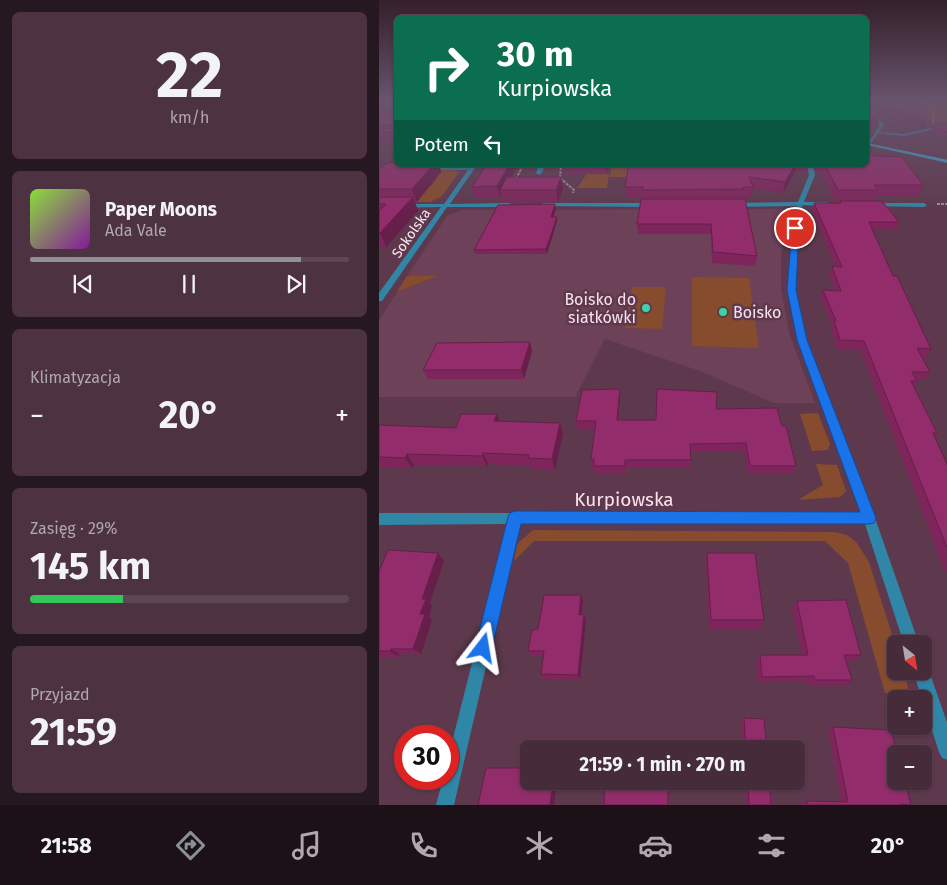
<!DOCTYPE html>
<html lang="pl">
<meta charset="utf-8">
<style>
:root{--surface:#462b3a;--page:#4d3342;--text:#f1f3f6;--muted:#b0a7af;--line:#5e4754;--accent:#8c9099}
body{margin:0;font-family:"Fira Sans",sans-serif;background:var(--page);color:var(--text);height:100vh;display:flex;flex-direction:column;font-size:19px;white-space:nowrap}
*{box-sizing:border-box;margin:0}
p{font-size:16px;color:var(--muted)}
.icon{flex:none;width:28px;height:28px;fill:none;stroke:currentColor;stroke-width:2;stroke-linecap:round;stroke-linejoin:round}
.map{position:relative;flex:1;overflow:hidden}
.panel{display:flex;flex-direction:column;gap:12px;padding:12px;background:#261820;width:379px}
.panel>*{flex:none}
.hud{position:absolute;left:15px;top:15px;width:475px;height:152px;border-radius:8px;box-shadow:0 1px 4px #0004,0 0 0 1px var(--line);background:#0b6e4f;color:#fff;overflow:hidden}
.needle{width:32px;rotate:150deg}
.tools{position:absolute;left:508px;top:635px;display:grid;gap:10px}
.tools a{display:grid;place-items:center;width:45px;height:45px;border-radius:8px;background:var(--surface);box-shadow:0 1px 4px #0004,0 0 0 1px var(--line);font-size:25px}
.speed{position:absolute;left:15px;top:725px;display:flex;gap:10px;font-size:25px;font-weight:700;text-align:center}
.speed>*{display:grid;place-content:center;width:65px;height:65px;border-radius:50%;background:var(--surface);box-shadow:0 1px 4px #0004,0 0 0 1px var(--line);line-height:1}
.speed .limit{border:8px solid #d22;background:#fff;color:#111}
.pin{position:absolute;display:grid;place-items:center;width:42px;height:42px;color:#fff;margin:-21px;border:2px solid #fff;border-radius:50%;box-shadow:0 1px 5px #0007}
.me{position:absolute;width:55px;margin:-28px;rotate:14deg;stroke-linejoin:round;filter:drop-shadow(0 0 4px #0008)}
.turn{display:flex;align-items:center;gap:18px;height:105px;padding:0 20px;font-size:22px}
.turn .icon{width:65px;height:65px;stroke-width:2.5}
.turn b{display:block;font-size:35px;line-height:42px}
.then{display:flex;align-items:center;height:48px;padding:0 20px;background:#0003;gap:10px;font-size:19px}
.big{font-size:38px;font-weight:700;line-height:1.1}
.panel .card{flex:1;display:flex;flex-direction:column;justify-content:center;gap:8px;min-width:0;padding:0 18px;border-radius:8px;background:var(--page)}
.panel .dial{align-items:center;gap:0}
.dial b{font-size:65px;line-height:1}
.song{display:flex;align-items:center;gap:15px}
.cover{width:60px;height:60px;border-radius:8px;background:linear-gradient(135deg,hsl(90 70% 55%),hsl(290 70% 35%))}
.played{height:5px;border-radius:2px;background:linear-gradient(90deg,var(--accent) 85%,var(--line) 85%)}
.keys{display:flex;justify-content:space-around;direction:ltr}
.heat{display:flex;justify-content:space-between;align-items:center;font-size:28px;direction:ltr}
.charge{height:8px;border-radius:4px;background:linear-gradient(90deg,#34c759 29%,var(--line) 0)}
.trip{position:absolute;left:141px;top:740px;width:285px;height:50px;border-radius:8px;background:var(--surface);box-shadow:0 1px 4px #0004,0 0 0 1px var(--line);font-weight:700;line-height:50px;text-align:center}
.menu{display:flex;height:80px;justify-content:space-around;align-items:center;background:#1c1117;color:var(--muted)}
.menu .icon{width:35px;height:35px}
.menu .active{color:var(--accent)}
.menu b{font-size:22px;color:var(--text)}
main{display:flex;flex:1;min-height:0}
.map>svg:first-child{display:block}
.built{fill:#6d4158}
.green{fill:#874c2d}
.lines{fill:none;stroke-linecap:round;stroke-linejoin:round}
.stream{fill:#c45b97;fill-rule:evenodd}
.path{stroke:#a68797;stroke-width:2;stroke-dasharray:3 1;stroke-linecap:butt}
.lane{fill:#2f86a7;fill-rule:evenodd}
.street{fill:#2f86a7;fill-rule:evenodd}
.secondary{fill:#35a6cf;fill-rule:evenodd}
.wall{fill:#7e265b}
.shaded-wall{fill:#661f4a}
.building{fill:#922c6a;stroke:#661f4a}
.route{fill:#1a73e8;stroke:#114b97}
.poi-dot{fill:#3cd4a4;stroke:#5e394d;stroke-width:2}
.labels{text-anchor:middle;stroke-width:5;stroke-linejoin:round;paint-order:stroke}
.far-street-label{font-size:14px;fill:#fae3ee;stroke:#5e394d}
.poi-label{font-size:16px;fill:#fae3ee;stroke:#5e394d;text-anchor:end}
.near-street-label{font-size:19px;fill:#fae3ee;stroke:#5e394d}
</style>
<main>
<section class="panel">
<div class="card dial"><b>22</b><p>km/h</p></div>
<div class="card">
<div class="song"><i class="cover"></i><div><b>Paper Moons</b><p>Ada Vale</p></div></div>
<div class="played"></div>
<div class="keys"><svg class="icon" aria-label="previous" viewBox="0 0 24 24"><path d="M18 5L8 12l10 7zM5 5v14"/></svg><svg class="icon" aria-label="pause" viewBox="0 0 24 24"><path d="M8 5v14M16 5v14"/></svg><svg class="icon" aria-label="next" viewBox="0 0 24 24"><path d="M6 5l10 7-10 7zM19 5v14"/></svg></div>
</div>
<div class="card"><p>Klimatyzacja</p>
<div class="heat"><a>−</a><b class="big">20°</b><a>+</a></div>
</div>
<div class="card"><p>Zasięg · 29%</p><b class="big">145 km</b><div class="charge"></div></div>
<div class="card"><p>Przyjazd</p><b class="big">21:59</b></div>
</section>
<div class="map">
<svg width="569" height="805" viewBox="0 0 569 805">
<rect width="100%" height="100%" fill="#5e394d"/>
<path class="built" d="M403,209L411,213L402,254V288L410,333L436,403H395L321,371L226,339L196,397H0V321L18,292L57,277L28,276L68,216L82,210Z"/>
<path class="green" d="M515,101H568V122L561,123L522,111Z
M233,165H282L283,177H231Z
M53,169L81,171L62,197L51,202H0V185L52,186L59,176Z
M208,174H230L228,188H198Z
M28,276H59L18,292Z
M313,277L370,278L380,348L313,346Z
M253,287H287L283,329L246,328Z
M439,413L451,444L449,450L433,451L421,414Z
M437,464L458,465L467,491L461,497L419,500L444,485Z
M154,530L456,532L468,535L478,543L490,562L516,644V671H526L530,694L506,693L469,563L446,541H155L135,561L138,544Z"/>
<g class="lines">
<path class="stream" d="M542,101H544L556,107L555,124L553,123L554,107Z"/>
<path class="path" d="M181,178L195,190L194,193
M181,178L182,165
M137,179L144,165
M558,204H569"/>
<path class="lane" d="M569,124V126L525,136L496,133L498,132L525,134Z
M160,165H166L163,173L160,175L157,173Z
M421,202H448L451,204L448,206L419,205L418,204Z
M492,203H545L548,205L545,207L490,206L489,205Z"/>
<path class="street" d="M488,105L505,125L490,146L488,145L501,125L488,108Z
M92,165H98L71,204L130,203L133,205L130,207H68L3,301H0V293L62,207L0,208V204H65L89,170H48L45,168L46,167L91,166Z
M428,165H434L436,175L424,204L419,228L417,290L427,340L496,518L540,644H525L486,524H140L75,805H57L64,779H69V758L128,524L0,525V513H132L136,511L140,513L482,512L419,340L409,290L413,228L418,206L355,207L352,205L355,203L419,202L430,175Z
M165,203H275L278,205L275,207L163,206V204Z
M544,664L547,666L550,671L569,725V760L563,758L560,752L534,671H544Z"/>
<path class="secondary" d="M488,143L569,160V163L488,145Z"/>
</g>
<path class="wall" d="M0,101H18V141H0Z
M488,101H529L548,118L545,128H541L507,116L503,120L500,116L498,124L495,126L493,125L492,129L488,132Z
M569,124V138L551,132L553,127Z
M495,156L544,185L540,196H497L495,201L520,222L517,230H493L514,276L552,349L547,357H543L551,372L546,380H538V381L535,386L558,433L555,437L569,466V571H566L481,349H458L452,329L453,326L442,299L444,290L456,291L450,274L453,266L457,267L433,210L435,203H461V201H456L442,172H437L435,165H488Z
M18,165H60L62,172L38,202H36L39,211L7,247H0V169Z
M107,165H139L132,177H182L184,188L179,202H124L122,195L121,197H96L93,187Z
M187,165H229L228,174H188Z
M282,165H326V166L429,165L428,172H416L404,193L374,189L372,198H364L378,256L376,266L333,263L332,234H259L258,224L263,198H247L246,187L282,166Z
M177,209L174,217H178V221L168,254H96L95,250Z
M153,351L145,379H49L44,370Z
M241,389V397L239,420H277L337,409L403,426L417,466L414,474H369L365,451L312,452L311,468H247L246,474H216L215,467H213L212,459L216,429H199L197,421Z
M120,421L181,423L184,434L176,470L152,469L151,466L109,464L108,466L35,465L33,468L0,467V425L77,428Z
M59,553L65,561L51,603L53,606L50,617L53,620L42,654H20V657H0V571Z
M328,553L385,620L381,629H330L327,564Z
M204,601L203,614L207,620L201,679H165L162,674L165,656H153L149,651L159,629Z
M418,601L482,655L475,662H467L473,680L465,686H430L429,682H379L377,662L381,655H423L413,609Z
M365,718L388,749H364L362,722Z
M454,727L532,805H424L423,802L428,801H462L449,730Z
M366,781H390L392,805H368Z"/>
<path class="shaded-wall" d="M0,101H13L0,108Z
M510,108L507,116L503,120L506,111Z
M500,115L498,124L495,126L498,117Z
M548,118L545,128H541L544,119Z
M494,119L492,129L488,132V125Z
M54,165H60L62,172L38,202L33,189Z
M130,165H139L125,190H121L122,195L121,197L118,186Z
M227,165H229L228,174Z
M416,165H417L416,172L404,193L406,182Z
M182,177L184,188L179,202L177,190Z
M34,197L39,211L7,247L1,233Z
M176,204L177,209L173,221L172,217Z
M178,217V221L168,254L167,249Z
M151,342L153,351L145,379L142,370Z
M241,389V397L238,428V420Z
M118,414L122,425L115,421Z
M181,423L184,434L176,470L173,459Z
M104,453L109,464L108,466L103,456Z
M28,454L35,465L33,468L26,458Z
M59,553L65,561L51,603L53,606L50,617L53,620L42,654L34,649L41,614L43,599Z
M202,595L204,601L202,620L200,615Z
M205,614L207,620L201,679L199,675Z
M12,649L20,654V657L11,651Z
M174,781H178L175,805H171Z"/>
<path class="building" d="M7,101H18V132H0V129H14L16,126L0,124V113L15,114L16,109L0,108V104Z
M488,101H489L500,115L498,117L490,114L494,119L488,125Z
M496,101H529L548,118L544,119L510,108L506,111Z
M569,124V132L553,127Z
M488,150L495,156L523,157L544,185H495L499,190H459L446,165H488Z
M18,162V165H54L33,189H0V169L8,163Z
M107,165H130L118,186L93,187Z
M284,165H326V166L416,165L406,182L370,177L374,187H364L365,189L263,190L264,187H246L249,167L284,166Z
M128,177H182L177,190H121Z
M0,197H34L1,233H0V211L7,204H0Z
M262,199H366L378,256L334,252L332,224H258Z
M461,201H503L520,222H490L514,276H518L552,349L538,348L551,372H533L538,381H532L558,433H554L569,466V550L485,341L461,340L455,321H457L444,290L462,291L453,266L463,267L435,203H462Z
M176,204L172,217H178L167,249L95,250L119,205Z
M151,342L142,370H44L58,343Z
M241,389L238,420H277L278,389L338,392L337,409L398,408L403,426H407L417,466H371L367,443L311,444L312,460H246V466H215V459H212L217,421H197L203,390Z
M82,414H118L115,421L181,423L173,459L149,458L150,455L104,453L103,456L28,454L26,458L0,457V425L77,428Z
M9,550L59,553L43,599H47L41,614H46L34,649H12L11,651H0V571Z
M328,553H376L385,620H332Z
M165,595H202L200,615L205,614L199,675L162,674L165,651H149L153,630L159,629Z
M467,600L482,655H465L473,680H436L435,676L383,677L381,655H429L418,601Z
M365,718L385,719L388,749H367Z
M454,727L512,730L518,754H516V781H526L532,805L522,804V805H428V801L469,802Z
M142,763H150V781H174L171,805H99L107,768H142Z
M226,781H289V805H225Z
M369,781H390L392,805H370Z"/>
<linearGradient id="sky" x2="0" y2="1"><stop stop-color="#341f2a"/><stop offset="0.47" stop-color="#68546d"/><stop offset="1" stop-color="#68546d" stop-opacity="0"/></linearGradient>
<rect width="569" height="213" fill="url(#sky)"/>
<path class="route" d="M416,226L420,228L417,290L428,340L497,518L495,523L490,524H142L113,648L110,655L104,657L98,655L96,648L129,517L131,513L136,511L481,512L418,340L408,290L413,228Z"/>
<g class="poi-dot">
<circle cx="267" cy="308" r="5"/>
<circle cx="344" cy="312" r="5"/>
</g>
<g class="labels">
<g class="far-street-label">
<text transform="translate(32 233) rotate(-55)" y="5">Sokolska</text>
</g>
<g class="poi-label">
<text x="257" y="305">Boisko do<tspan x="257" dy="18">siatkówki</tspan></text>
<text x="354" y="318" text-anchor="start">Boisko</text>
</g>
<g class="near-street-label">
<text x="245" y="506">Kurpiowska</text>
</g>
</g>
</svg>
<div class="tools">
<a><svg class="needle" viewBox="-14 -14 28 28"><path d="M0-13l5 13h-10z" fill="#e53935"/><path d="M0 13l5-13h-10z" fill="#b0a7af"/></svg></a>
<a>+</a>
<a>−</a>
</div>
<div class="speed"><div class="limit">30</div></div>
<div class="pin" style="left:416px;top:228px;background:#d93025"><svg class="icon" aria-label="arrive" viewBox="0 0 24 24"><path d="M6 21V4h12l-3 4 3 4H6"/></svg></div>
<svg class="me" style="left:104px;top:648px" viewBox="-20 -20 40 40"><path d="M0-17L14 15 0 8-14 15z" fill="#1a73e8" stroke="#fff" stroke-width="4"/></svg>
<div class="trip">21:59 · 1 min · 270 m</div>
<div class="hud">
<div class="turn"><svg class="icon" aria-label="right" viewBox="0 0 24 24"><path d="M7 20v-9h11M14 6l5 5-5 5"/></svg><div><b>30 m</b>Kurpiowska</div></div>
<div class="then">Potem<svg class="icon" aria-label="left" viewBox="0 0 24 24"><path d="M17 20v-9H6M10 6l-5 5 5 5"/></svg></div>
</div>
</div>
</main>
<nav class="menu">
<b>21:58</b>
<svg class="icon active" aria-label="directions" viewBox="0 0 24 24"><path d="M12 3l9 9-9 9-9-9zM9 14v-3h6M13 9l2 2-2 2"/></svg>
<svg class="icon" aria-label="music" viewBox="0 0 24 24"><path d="M9 18V5l10-2v13"/><circle cx="6" cy="18" r="3"/><circle cx="16" cy="16" r="3"/></svg>
<svg class="icon" aria-label="phone" viewBox="0 0 24 24"><path d="M5 4h4l2 5-3 2q2 4 5 5l2-3 5 2v4C11 20 4 13 5 4z"/></svg>
<svg class="icon" aria-label="climate" viewBox="0 0 24 24"><path d="M12 3v18M4 7l16 10M4 17L20 7"/></svg>
<svg class="icon" aria-label="car" viewBox="0 0 24 24"><path d="M5 17H2v-5l4-1 3-4h7l3 4 3 1v5h-3M9 17h6M6 11h13"/><circle cx="7" cy="17" r="2"/><circle cx="17" cy="17" r="2"/></svg>
<svg class="icon" aria-label="filters" viewBox="0 0 24 24"><path d="M4 7h16M4 17h16"/><circle cx="9" cy="7" r="2"/><circle cx="15" cy="17" r="2"/></svg>
<b>20°</b>
</nav>
